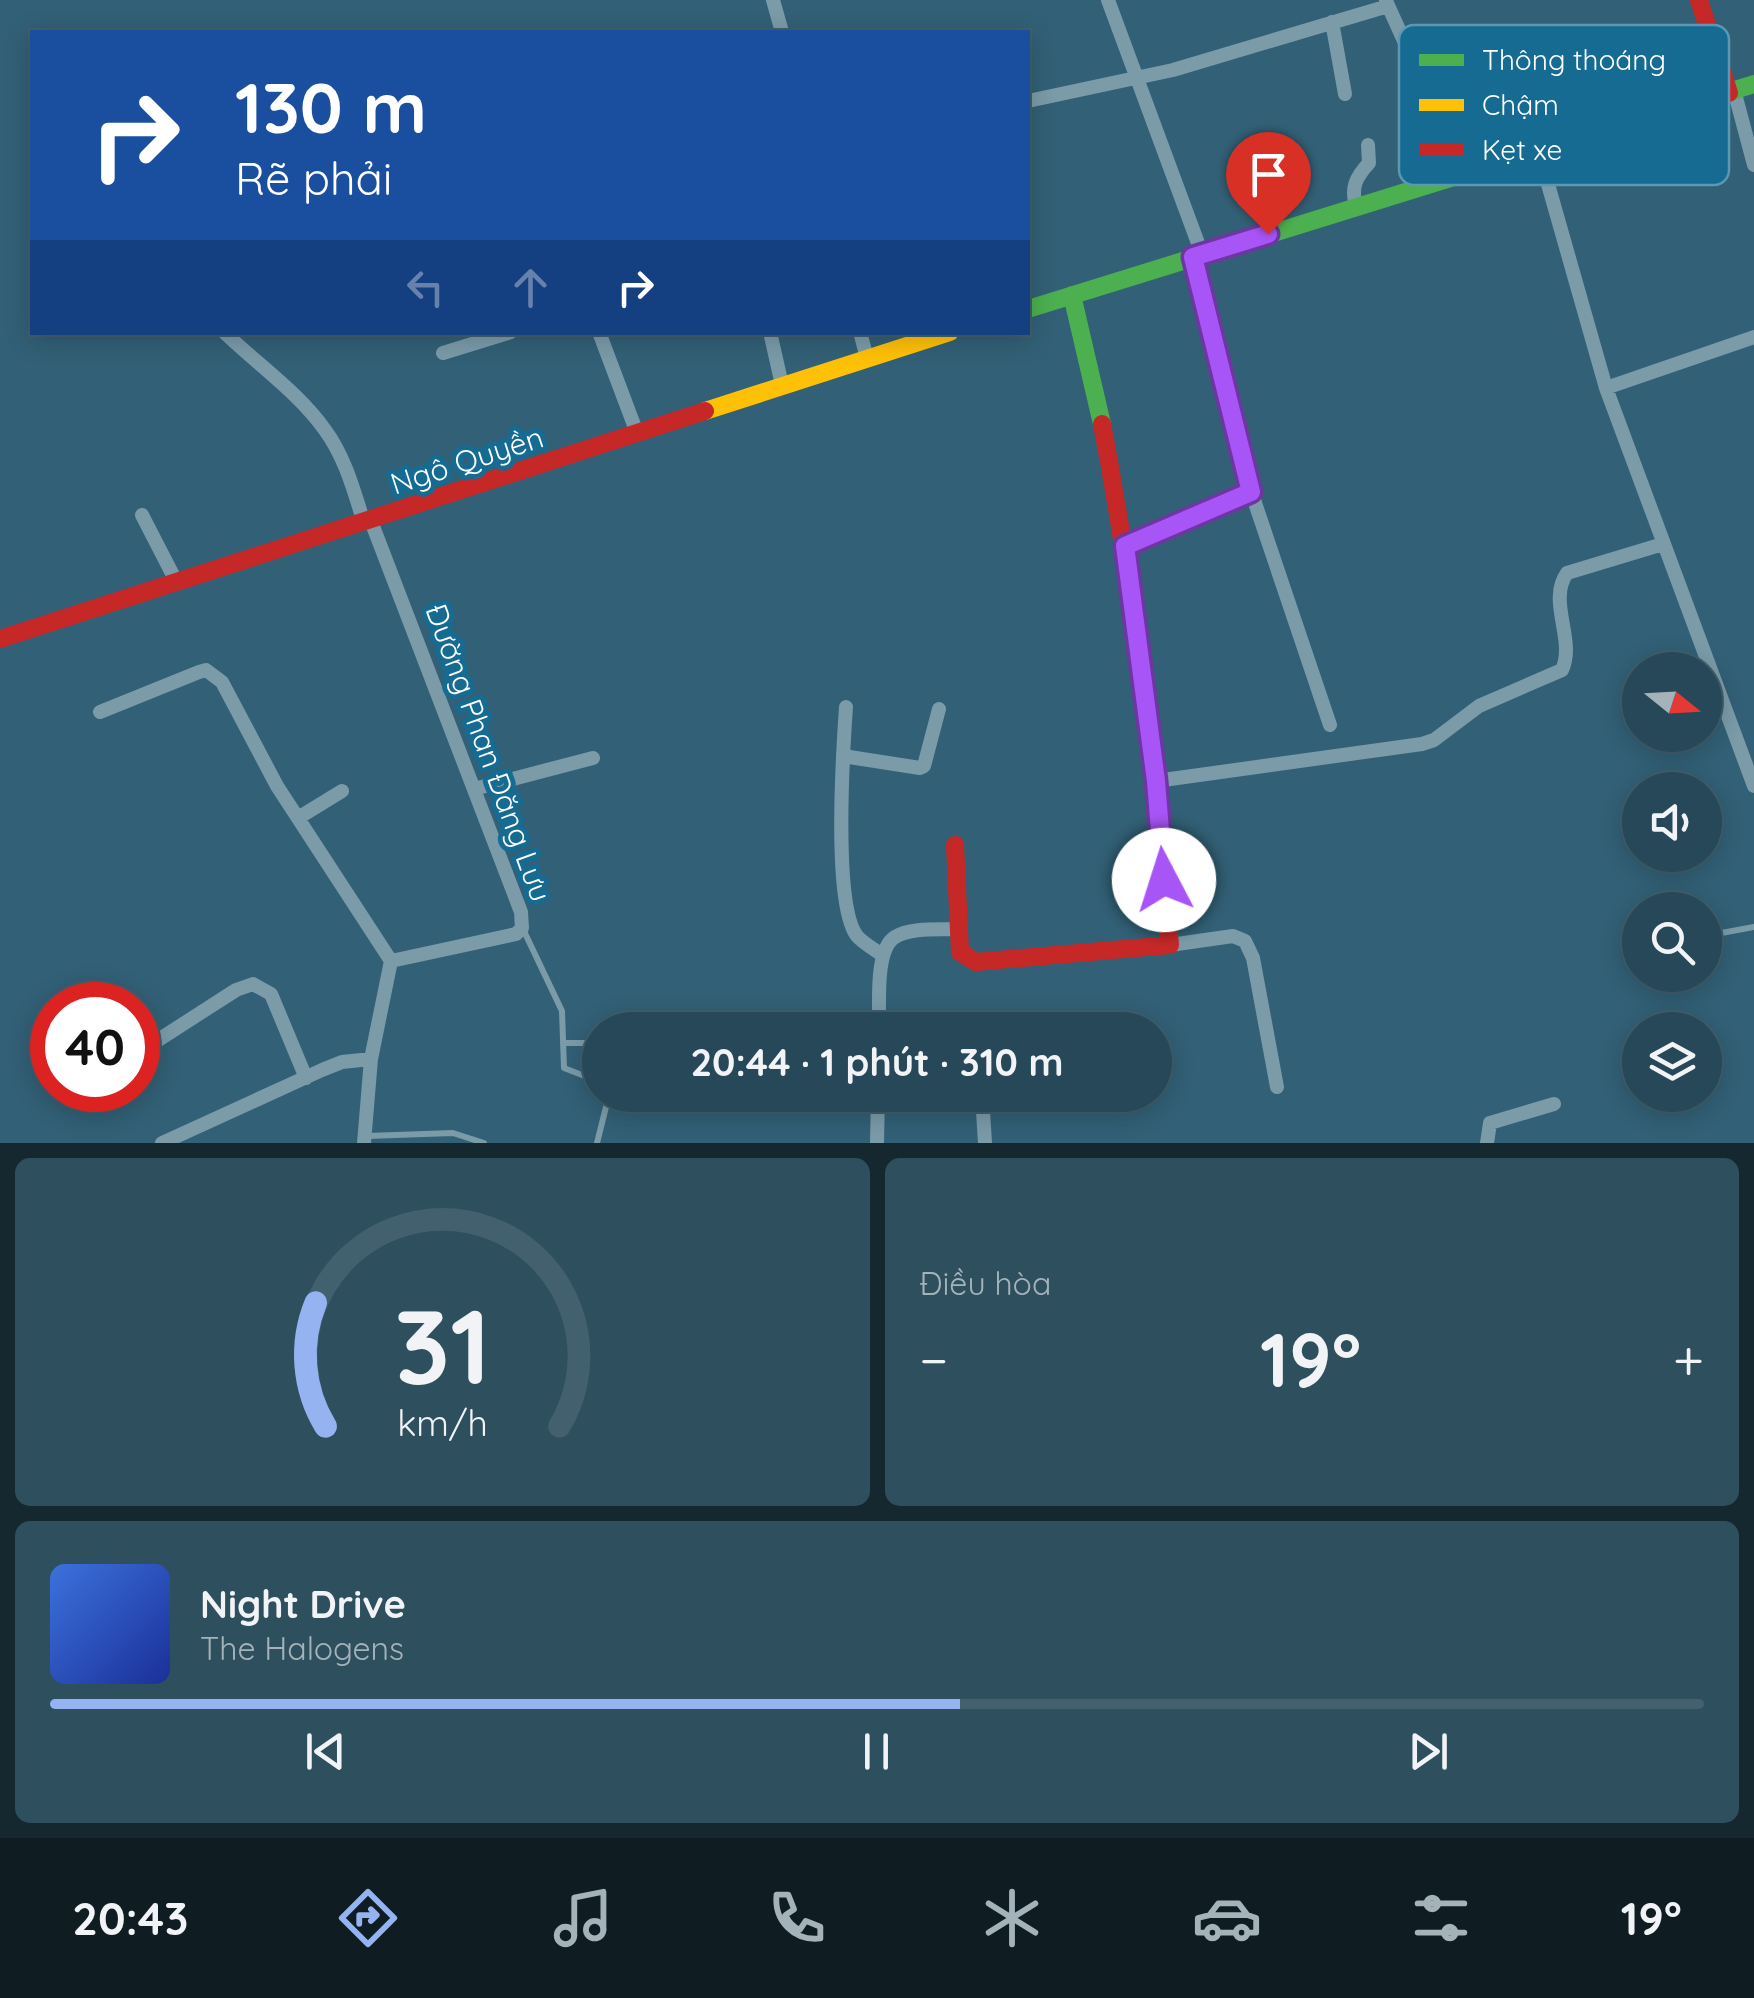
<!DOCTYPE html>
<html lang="vi">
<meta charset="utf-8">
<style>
:root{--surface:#264858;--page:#2e4f5e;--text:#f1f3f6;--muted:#a4b2ba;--line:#42606e;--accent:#95b2f1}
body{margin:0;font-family:Quicksand,sans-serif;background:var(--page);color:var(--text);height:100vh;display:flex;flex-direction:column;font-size:38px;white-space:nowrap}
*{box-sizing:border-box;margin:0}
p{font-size:32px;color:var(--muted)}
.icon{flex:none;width:55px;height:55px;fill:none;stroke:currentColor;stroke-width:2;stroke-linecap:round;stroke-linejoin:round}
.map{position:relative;height:1143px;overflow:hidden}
.drawer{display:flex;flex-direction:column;gap:15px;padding:15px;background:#152830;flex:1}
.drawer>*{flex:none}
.top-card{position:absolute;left:30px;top:30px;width:1000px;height:305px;border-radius:0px;box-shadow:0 5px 25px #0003,0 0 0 2px var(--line);background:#1a4fa0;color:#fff;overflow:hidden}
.needle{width:65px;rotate:108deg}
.buttons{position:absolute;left:1622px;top:652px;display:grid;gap:20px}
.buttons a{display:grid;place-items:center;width:100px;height:100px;border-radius:50%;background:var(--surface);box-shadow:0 5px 25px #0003,0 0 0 2px var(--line);font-size:50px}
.speed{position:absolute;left:30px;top:982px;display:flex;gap:20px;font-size:50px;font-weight:700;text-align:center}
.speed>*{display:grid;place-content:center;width:130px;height:130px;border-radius:50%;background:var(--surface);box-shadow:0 5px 25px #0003,0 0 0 2px var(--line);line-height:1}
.speed .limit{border:15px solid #d22;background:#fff;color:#111}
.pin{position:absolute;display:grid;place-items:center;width:85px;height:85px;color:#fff;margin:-102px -42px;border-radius:50% 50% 50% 0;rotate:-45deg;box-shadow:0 0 10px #0007}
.pin .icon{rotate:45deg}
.me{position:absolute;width:110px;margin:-55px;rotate:355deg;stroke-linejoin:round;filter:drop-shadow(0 0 8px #0008)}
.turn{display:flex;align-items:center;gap:35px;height:210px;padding:0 40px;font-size:45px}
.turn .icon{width:130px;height:130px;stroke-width:2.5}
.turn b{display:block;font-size:70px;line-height:85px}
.lanes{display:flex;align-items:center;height:95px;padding:0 40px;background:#0003;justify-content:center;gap:50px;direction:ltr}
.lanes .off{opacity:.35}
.big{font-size:75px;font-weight:700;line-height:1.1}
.drawer .tile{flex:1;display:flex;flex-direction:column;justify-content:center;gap:15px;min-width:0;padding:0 35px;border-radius:15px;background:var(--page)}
.drawer .dial{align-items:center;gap:0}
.dial svg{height:260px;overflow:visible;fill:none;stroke:var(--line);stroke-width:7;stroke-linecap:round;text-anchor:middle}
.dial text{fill:var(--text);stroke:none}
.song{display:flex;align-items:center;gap:30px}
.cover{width:120px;height:120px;border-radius:15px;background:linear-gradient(135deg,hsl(220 70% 55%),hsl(230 70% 35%))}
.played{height:10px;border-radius:5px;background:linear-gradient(90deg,var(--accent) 55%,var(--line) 55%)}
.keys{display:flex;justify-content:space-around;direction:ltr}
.heat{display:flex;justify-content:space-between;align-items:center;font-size:55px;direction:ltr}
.drawer .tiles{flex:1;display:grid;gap:15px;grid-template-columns:1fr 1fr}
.tile:last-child{grid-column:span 2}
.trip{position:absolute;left:582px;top:1012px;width:590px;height:100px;border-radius:50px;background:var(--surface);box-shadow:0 5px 25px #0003,0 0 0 2px var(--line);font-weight:700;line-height:100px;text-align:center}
.dock{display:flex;height:160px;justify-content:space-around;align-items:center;background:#0f1d23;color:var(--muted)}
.dock .icon{width:70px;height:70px}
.dock .on{color:var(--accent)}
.dock b{font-size:45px;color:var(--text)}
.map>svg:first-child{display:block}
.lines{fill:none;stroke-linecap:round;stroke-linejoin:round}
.lane{stroke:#7b9ba9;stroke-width:6}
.street{stroke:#7b9ba9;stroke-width:14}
.fast{stroke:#4caf50;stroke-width:18}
.slow{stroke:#ffc107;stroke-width:18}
.jam{stroke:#c62828;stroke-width:18}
.route-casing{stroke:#6d37a1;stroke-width:25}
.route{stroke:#a855f7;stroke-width:18}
.labels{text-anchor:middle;stroke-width:10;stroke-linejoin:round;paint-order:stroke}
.street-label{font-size:30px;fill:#fff;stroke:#166b92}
.key{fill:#166b92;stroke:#5c97b3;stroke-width:2.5}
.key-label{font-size:28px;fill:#fff}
</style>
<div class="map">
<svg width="1754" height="1143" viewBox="0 0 1754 1143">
<rect width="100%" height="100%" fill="#326076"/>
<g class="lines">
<path class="lane" d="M523,929L562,1011L564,1068L600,1082
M1716,934L1754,927
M563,1043H600
M367,1136L453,1133L484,1143
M597,1143L609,1095"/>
<path class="street" d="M773,0L782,32
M1108,0L1202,254
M1386,1L1464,173
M1332,22L1345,94
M1734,90L1754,165
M1028,101L1173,70L1388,6
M1538,149L1606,388L1754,786
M1356,207C1351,188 1355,178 1369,163L1368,145
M1193,257L1251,491L1330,725
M224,332C257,364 299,393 325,430C345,457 354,491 364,523
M599,332L637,433
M770,332L782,385
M860,332L867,358
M443,353L511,332
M1606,388L1754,337
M142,515L177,583
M1125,546L1251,491
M846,707C843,750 833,905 857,936C863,943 874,949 882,955
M100,712L199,672L206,670L222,682L277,786L391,961
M843,756L920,768L924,766L939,709
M1156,781L1422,744L1434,740L1479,706L1562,670C1576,640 1547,601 1567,573L1663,544
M474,789L593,758
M298,818L342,791
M1170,945L1233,936L1245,941L1253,958L1277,1087
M879,1030C880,1008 874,950 895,937C911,927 940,930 959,929
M138,1053L236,990L253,984L271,994L306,1078
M982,1095L985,1143
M162,1143L322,1070L342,1062L371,1059
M364,1143L371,1059L391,961L516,934L522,928L521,912L371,521
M877,1143L878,1095
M1487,1143L1490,1123L1554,1104"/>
<path class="fast" d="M1072,295L1102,424
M1028,309L1754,84"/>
<path class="slow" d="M705,411L950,332"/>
<path class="jam" d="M1699,0L1729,93
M0,639L705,411
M955,845L960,952L976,962L1170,945C1155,770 1135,597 1102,424"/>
</g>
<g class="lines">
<defs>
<path id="route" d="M1164,880L1156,781L1125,546L1251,492L1193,257L1268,234"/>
</defs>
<use href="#route" class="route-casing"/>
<use href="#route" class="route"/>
</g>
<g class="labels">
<g class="street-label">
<text transform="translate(467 461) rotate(-18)" y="10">Ngô Quyền</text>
<text transform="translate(488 753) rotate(70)" y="10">Đường Phan Đăng Lưu</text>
</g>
</g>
<rect x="1399" y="25" width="330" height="160" rx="15" class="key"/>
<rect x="1419" y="54" width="45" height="12" fill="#4caf50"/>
<rect x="1419" y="99" width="45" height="12" fill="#ffc107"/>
<rect x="1419" y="144" width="45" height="12" fill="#c62828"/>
<g class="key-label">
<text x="1482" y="70">Thông thoáng</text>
<text x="1482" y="115">Chậm</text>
<text x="1482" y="160">Kẹt xe</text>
</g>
</svg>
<div class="buttons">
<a><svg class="needle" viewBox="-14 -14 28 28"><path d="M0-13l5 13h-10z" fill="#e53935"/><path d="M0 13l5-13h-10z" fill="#a4b2ba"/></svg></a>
<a><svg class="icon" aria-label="sound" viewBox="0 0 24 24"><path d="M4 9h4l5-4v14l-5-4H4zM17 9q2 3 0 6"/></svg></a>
<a><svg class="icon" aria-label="search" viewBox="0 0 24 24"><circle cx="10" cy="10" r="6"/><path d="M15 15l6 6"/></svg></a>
<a><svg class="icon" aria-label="layers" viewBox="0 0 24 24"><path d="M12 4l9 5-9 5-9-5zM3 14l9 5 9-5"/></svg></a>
</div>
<div class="speed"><div class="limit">40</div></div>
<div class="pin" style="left:1268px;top:234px;background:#d93025"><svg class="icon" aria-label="arrive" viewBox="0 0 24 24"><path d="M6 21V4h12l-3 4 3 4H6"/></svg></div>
<svg class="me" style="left:1164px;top:880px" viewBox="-20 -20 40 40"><circle r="19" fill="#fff"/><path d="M0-13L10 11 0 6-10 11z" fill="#a855f7"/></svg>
<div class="trip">20:44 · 1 phút · 310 m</div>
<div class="top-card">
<div class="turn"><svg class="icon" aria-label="right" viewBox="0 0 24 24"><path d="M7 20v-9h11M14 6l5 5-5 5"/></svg><div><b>130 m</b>Rẽ phải</div></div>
<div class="lanes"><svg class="icon off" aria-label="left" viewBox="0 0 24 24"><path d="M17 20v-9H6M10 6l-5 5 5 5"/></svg><svg class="icon off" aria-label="ahead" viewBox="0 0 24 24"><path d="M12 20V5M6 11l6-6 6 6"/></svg><svg class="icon" aria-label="right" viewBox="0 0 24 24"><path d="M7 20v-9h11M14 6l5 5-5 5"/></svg></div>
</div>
</div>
<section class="drawer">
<div class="tiles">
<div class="tile dial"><svg viewBox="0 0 100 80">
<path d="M14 69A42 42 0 1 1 86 69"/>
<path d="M14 69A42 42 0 0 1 11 31" stroke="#95b2f1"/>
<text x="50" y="56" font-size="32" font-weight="700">31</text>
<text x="50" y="72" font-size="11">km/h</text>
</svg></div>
<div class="tile"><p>Điều hòa</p>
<div class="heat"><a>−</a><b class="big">19°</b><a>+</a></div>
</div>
<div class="tile">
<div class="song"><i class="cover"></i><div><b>Night Drive</b><p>The Halogens</p></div></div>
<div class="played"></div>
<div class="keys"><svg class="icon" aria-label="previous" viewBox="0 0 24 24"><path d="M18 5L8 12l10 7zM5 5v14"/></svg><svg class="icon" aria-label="pause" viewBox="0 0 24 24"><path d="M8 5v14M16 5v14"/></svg><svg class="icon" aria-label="next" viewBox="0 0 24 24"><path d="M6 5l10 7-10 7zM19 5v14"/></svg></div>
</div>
</div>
</section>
<nav class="dock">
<b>20:43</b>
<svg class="icon on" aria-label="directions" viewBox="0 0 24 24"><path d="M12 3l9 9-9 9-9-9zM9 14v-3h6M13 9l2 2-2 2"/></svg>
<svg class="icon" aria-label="music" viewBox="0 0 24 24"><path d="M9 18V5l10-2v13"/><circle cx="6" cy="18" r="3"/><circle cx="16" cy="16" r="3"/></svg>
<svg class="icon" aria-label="phone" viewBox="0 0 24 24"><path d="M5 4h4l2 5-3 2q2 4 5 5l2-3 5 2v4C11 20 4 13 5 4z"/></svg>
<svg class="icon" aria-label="climate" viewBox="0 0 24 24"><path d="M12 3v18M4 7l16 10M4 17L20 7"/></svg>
<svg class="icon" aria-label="car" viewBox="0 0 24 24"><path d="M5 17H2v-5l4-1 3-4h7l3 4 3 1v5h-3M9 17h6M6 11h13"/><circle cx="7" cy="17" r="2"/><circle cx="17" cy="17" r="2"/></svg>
<svg class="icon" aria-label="filters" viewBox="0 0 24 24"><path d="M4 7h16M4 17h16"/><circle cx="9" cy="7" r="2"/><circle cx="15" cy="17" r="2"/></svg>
<b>19°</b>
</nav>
